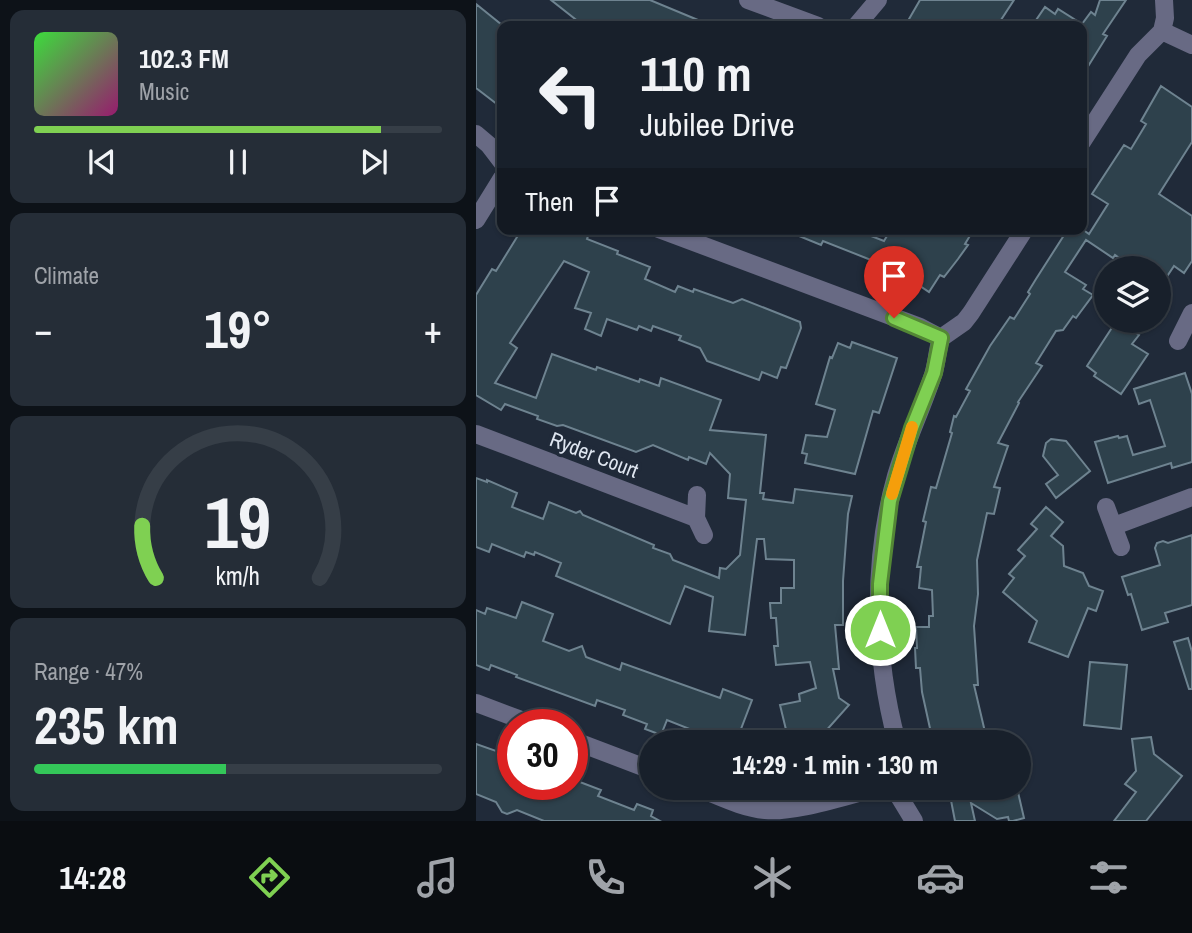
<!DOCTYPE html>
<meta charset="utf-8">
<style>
:root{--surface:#18202b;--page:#252d37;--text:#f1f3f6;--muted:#9fa3a9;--line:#363e47;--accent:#7fd052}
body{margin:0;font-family:"Archivo Narrow",sans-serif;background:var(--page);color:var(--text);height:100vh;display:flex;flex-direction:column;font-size:26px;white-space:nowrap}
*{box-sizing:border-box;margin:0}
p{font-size:23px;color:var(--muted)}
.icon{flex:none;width:38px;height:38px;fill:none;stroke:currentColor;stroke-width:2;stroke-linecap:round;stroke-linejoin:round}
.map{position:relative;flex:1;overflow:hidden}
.drawer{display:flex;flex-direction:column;gap:10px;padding:10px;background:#0d1218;width:476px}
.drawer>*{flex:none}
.guide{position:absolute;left:21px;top:21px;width:590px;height:214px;border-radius:14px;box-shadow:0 2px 5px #0004,0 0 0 2px var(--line);background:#18202b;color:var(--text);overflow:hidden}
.controls{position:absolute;left:618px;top:256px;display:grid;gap:14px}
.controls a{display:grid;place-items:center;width:77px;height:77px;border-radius:50%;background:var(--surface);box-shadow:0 2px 5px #0004,0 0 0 2px var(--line);font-size:35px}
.speed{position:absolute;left:21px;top:709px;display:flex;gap:14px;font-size:35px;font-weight:700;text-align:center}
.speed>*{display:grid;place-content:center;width:91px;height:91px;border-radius:50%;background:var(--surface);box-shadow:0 2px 5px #0004,0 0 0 2px var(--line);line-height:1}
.speed .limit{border:10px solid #d22;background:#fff;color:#111}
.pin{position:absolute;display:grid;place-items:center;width:60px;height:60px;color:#fff;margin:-72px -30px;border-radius:50% 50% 50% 0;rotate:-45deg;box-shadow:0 0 7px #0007}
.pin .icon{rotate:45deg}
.me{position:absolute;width:77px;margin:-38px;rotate:0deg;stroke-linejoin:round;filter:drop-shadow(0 0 5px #0008)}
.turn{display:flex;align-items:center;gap:24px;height:147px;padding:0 28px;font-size:32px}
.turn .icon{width:91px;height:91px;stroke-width:2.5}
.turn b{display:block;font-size:49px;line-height:60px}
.then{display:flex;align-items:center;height:66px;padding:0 28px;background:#0003;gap:14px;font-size:26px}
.big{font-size:52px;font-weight:700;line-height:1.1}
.drawer .card{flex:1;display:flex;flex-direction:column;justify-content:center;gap:10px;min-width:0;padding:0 24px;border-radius:14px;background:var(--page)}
.drawer .dial{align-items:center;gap:0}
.dial svg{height:182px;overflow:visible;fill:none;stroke:var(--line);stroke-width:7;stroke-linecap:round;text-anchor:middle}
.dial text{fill:var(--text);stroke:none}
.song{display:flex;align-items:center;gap:21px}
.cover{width:84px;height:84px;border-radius:10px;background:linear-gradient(135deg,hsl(120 70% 55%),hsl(320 70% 35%))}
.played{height:7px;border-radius:4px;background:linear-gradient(90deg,var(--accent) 85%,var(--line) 85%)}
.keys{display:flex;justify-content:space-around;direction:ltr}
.heat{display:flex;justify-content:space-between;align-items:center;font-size:38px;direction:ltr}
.charge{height:10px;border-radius:5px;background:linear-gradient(90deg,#34c759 47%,var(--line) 0)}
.trip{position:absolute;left:163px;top:730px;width:392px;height:70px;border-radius:35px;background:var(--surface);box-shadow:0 2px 5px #0004,0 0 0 2px var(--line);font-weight:700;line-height:70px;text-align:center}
.menu{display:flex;height:112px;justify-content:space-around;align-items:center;background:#0a0d11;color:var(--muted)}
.menu .icon{width:49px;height:49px}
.menu .current{color:var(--accent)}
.menu b{font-size:32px;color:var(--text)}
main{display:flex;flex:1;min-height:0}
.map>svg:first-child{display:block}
.building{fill:#2e414c;stroke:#6e8390;stroke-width:2}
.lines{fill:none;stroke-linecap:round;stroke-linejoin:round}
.minor{stroke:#686a84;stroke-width:18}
.route-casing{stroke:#538735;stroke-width:18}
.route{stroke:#7fd052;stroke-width:12}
.slow{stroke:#f59e0b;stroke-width:12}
.labels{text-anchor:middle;stroke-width:7;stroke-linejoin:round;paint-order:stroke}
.street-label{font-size:21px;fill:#dfe6f0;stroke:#202a39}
</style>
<main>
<section class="drawer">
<div class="card">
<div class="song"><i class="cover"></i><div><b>102.3 FM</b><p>Music</p></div></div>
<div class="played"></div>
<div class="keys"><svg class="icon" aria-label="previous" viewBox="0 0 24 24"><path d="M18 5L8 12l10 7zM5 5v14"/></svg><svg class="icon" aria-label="pause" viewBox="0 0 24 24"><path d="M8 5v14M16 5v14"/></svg><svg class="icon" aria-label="next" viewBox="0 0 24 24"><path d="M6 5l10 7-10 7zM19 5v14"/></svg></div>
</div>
<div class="card"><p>Climate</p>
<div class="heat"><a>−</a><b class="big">19°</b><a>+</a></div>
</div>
<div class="card dial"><svg viewBox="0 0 100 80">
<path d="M14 69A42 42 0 1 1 86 69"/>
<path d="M14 69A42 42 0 0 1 8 46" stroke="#7fd052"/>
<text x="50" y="56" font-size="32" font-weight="700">19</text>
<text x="50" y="72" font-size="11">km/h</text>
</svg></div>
<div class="card"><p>Range · 47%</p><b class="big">235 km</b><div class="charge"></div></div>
</section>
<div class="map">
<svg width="716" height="821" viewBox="0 0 716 821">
<rect width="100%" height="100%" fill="#202a39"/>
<path class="building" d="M75,0H174L234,25L108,26Z
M444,0H538L521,26H429Z
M624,0H650L627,34L631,36L606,76V26H556L569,7L579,14L582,9L606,24L615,12L619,15Z
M0,4L26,25V108L0,88Z
M685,86L716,107V142L683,194L716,216V261L708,273L698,266L682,290V268H658L639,255L637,258L610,240L589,272L610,285L607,289L617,295L600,318L597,316L587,330L580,331L560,363L566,366L542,402L543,403L522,443L532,446L518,487L524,488L518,514L511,513L501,560L502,594L498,626L502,685H498L509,732L457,742L446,692L444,668H440L439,648H441L440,627H453V616H457L456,590L443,588L445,567H441L450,522L447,521L455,487L460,488L476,433L474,432L478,416L480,417L494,391L490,389L514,346L534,317L538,319L554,294L552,292L560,279L592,229H606L613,234L632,204L616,194L648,145L655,149L670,124L665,121Z
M46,229H105L113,233L111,239L142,251L141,254L174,267L169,279L199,292L202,286L217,292L218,289L257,303L266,299L324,322L325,328L310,368L305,367L301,378L286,372L283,380L231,361L224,348L203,340L205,336L177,326L175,331L163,326L161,330L131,319L125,336L109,329L115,313L99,308L113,272L88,261L34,343L41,348L19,383L60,398L76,354L120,370L121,367L163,382L164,379L183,386L185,378L245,400L234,430L290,435L284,493H288L287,499L317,503L319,489L376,496L372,514L367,581V625H359L363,669H357L363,698L373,705L340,742H313L304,705L324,701L323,694L340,688L334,662L300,665L298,646H302L300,618H295L294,603H305V588H318V560L290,559L288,539H281L269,635L233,631L237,597L209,586L194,624L80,576L85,563L59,552L58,555L50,552L48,557L16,544L13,552L0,547V478L11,482V480L41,493L36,507L67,519L73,502L100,513L104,511L107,515L178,545L177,548L194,554L197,560L243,578L244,568L250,569L264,555L270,500L252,498L254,474L234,453L230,464L213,457L212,460L177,445L160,452L87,425L81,426L61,419L62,416L29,404L25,410L0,395V295L16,269L20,271Z
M306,229H377L408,241L415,229H498L489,244L492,245L482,259L468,277L464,275L453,292L419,269L415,275L406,269L404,272L392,264L395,260L347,241L345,245Z
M641,320H662L655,330L663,335L656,344L672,354L645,394L618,376L620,373L611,366Z
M376,342L421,358L403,413L397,411L379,474L329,463L331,454L326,453L330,435L351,437L359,410L340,404L354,357L356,358L362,343L374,348Z
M709,373L716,394V462L696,468L695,463L632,483L619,442L642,436L643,438L651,436L657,455L689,446L674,400L663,404L658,389Z
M575,439L590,441L614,471L580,498L570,484L582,475L567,456L570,443Z
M570,507L587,522L575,536L587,546L588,566L607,573L613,586L627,591L620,611L612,608L592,657L553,642L561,621L527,592L538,578L533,574L549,556L542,550L561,529L555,524Z
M716,535V605L689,613L692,622L666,630L655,594L652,595L646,577L684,565L679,548L681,543L687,541L692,543Z
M46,602L77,614L67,641L93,651L106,646L110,657L144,670L146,663L244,698L247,689L276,700L260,742H227L229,735L191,720L185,735L169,729L171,724L147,715L149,710L121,700L119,706L40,677L41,675L15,665L13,670L0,665V610L9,614L11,608L40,618Z
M712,638L716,652V689H713L698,642Z
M614,662L651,665L645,729L608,725Z
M675,737L678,754L706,776L670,821H638L660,792L649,784L660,771L656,739Z
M0,744L26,753L24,759L37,764V784H96V779L125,790L122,796L158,810L161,804L177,810L175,816L184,821H68L41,810L31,814L26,812L20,802L0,794Z
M468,788H541L548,818L537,821H533L532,817L521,819L495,803L499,821H479L473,790Z"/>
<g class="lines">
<path class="minor" d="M272,0L342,26
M380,26L402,0
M686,31L716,45
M0,134L13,145L26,162
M606,142L662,55L686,31L689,18L688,0
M0,220L26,178
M183,229L444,327L465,338
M702,341L716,313
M0,434L220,518
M221,495L220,518L228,535
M630,507L645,547
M638,526L716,497
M0,703L56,724
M96,740L175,770
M421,742C398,657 396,561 420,476C430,441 446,409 457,375C461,363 461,351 465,338L488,322L495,313L549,229
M222,788C243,796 266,808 289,810C320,813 371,795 402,788
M418,788L438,821"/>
</g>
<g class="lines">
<defs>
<path id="route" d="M404,630V584L414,501L436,428L458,373L465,338L418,318"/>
</defs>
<use href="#route" class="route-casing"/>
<use href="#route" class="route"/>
<path class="slow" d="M416,494L436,427"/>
</g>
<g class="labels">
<g class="street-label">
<text transform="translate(118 455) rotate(21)" y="7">Ryder Court</text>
</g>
</g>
</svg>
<div class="controls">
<a><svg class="icon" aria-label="layers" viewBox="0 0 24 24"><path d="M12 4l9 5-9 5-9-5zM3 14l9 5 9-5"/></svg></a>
</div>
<div class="speed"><div class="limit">30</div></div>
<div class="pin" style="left:418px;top:318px;background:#d93025"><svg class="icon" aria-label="arrive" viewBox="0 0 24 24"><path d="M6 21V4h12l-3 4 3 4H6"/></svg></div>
<svg class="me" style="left:404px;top:630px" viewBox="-20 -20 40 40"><circle r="17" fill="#7fd052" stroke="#fff" stroke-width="3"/><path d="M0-11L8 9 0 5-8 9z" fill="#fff"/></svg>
<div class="trip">14:29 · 1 min · 130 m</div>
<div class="guide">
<div class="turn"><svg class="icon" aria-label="left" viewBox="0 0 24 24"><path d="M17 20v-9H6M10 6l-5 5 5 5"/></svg><div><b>110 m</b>Jubilee Drive</div></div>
<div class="then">Then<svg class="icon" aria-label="arrive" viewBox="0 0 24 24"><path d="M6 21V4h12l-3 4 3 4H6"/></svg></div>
</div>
</div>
</main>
<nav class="menu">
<b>14:28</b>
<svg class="icon current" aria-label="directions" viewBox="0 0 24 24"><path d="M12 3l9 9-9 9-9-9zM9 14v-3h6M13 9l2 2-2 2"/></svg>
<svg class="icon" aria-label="music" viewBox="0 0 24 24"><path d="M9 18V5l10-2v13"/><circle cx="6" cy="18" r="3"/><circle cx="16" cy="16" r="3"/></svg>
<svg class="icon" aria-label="phone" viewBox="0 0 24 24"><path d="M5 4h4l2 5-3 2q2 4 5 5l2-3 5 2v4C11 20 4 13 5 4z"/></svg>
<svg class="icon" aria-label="climate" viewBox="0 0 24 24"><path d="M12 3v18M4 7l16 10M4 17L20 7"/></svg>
<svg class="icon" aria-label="car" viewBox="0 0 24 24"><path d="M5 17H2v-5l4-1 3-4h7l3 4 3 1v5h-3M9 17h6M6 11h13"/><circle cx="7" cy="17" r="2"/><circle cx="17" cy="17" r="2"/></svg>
<svg class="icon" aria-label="filters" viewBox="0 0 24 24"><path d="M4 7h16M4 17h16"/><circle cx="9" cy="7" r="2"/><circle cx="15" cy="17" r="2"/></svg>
</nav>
